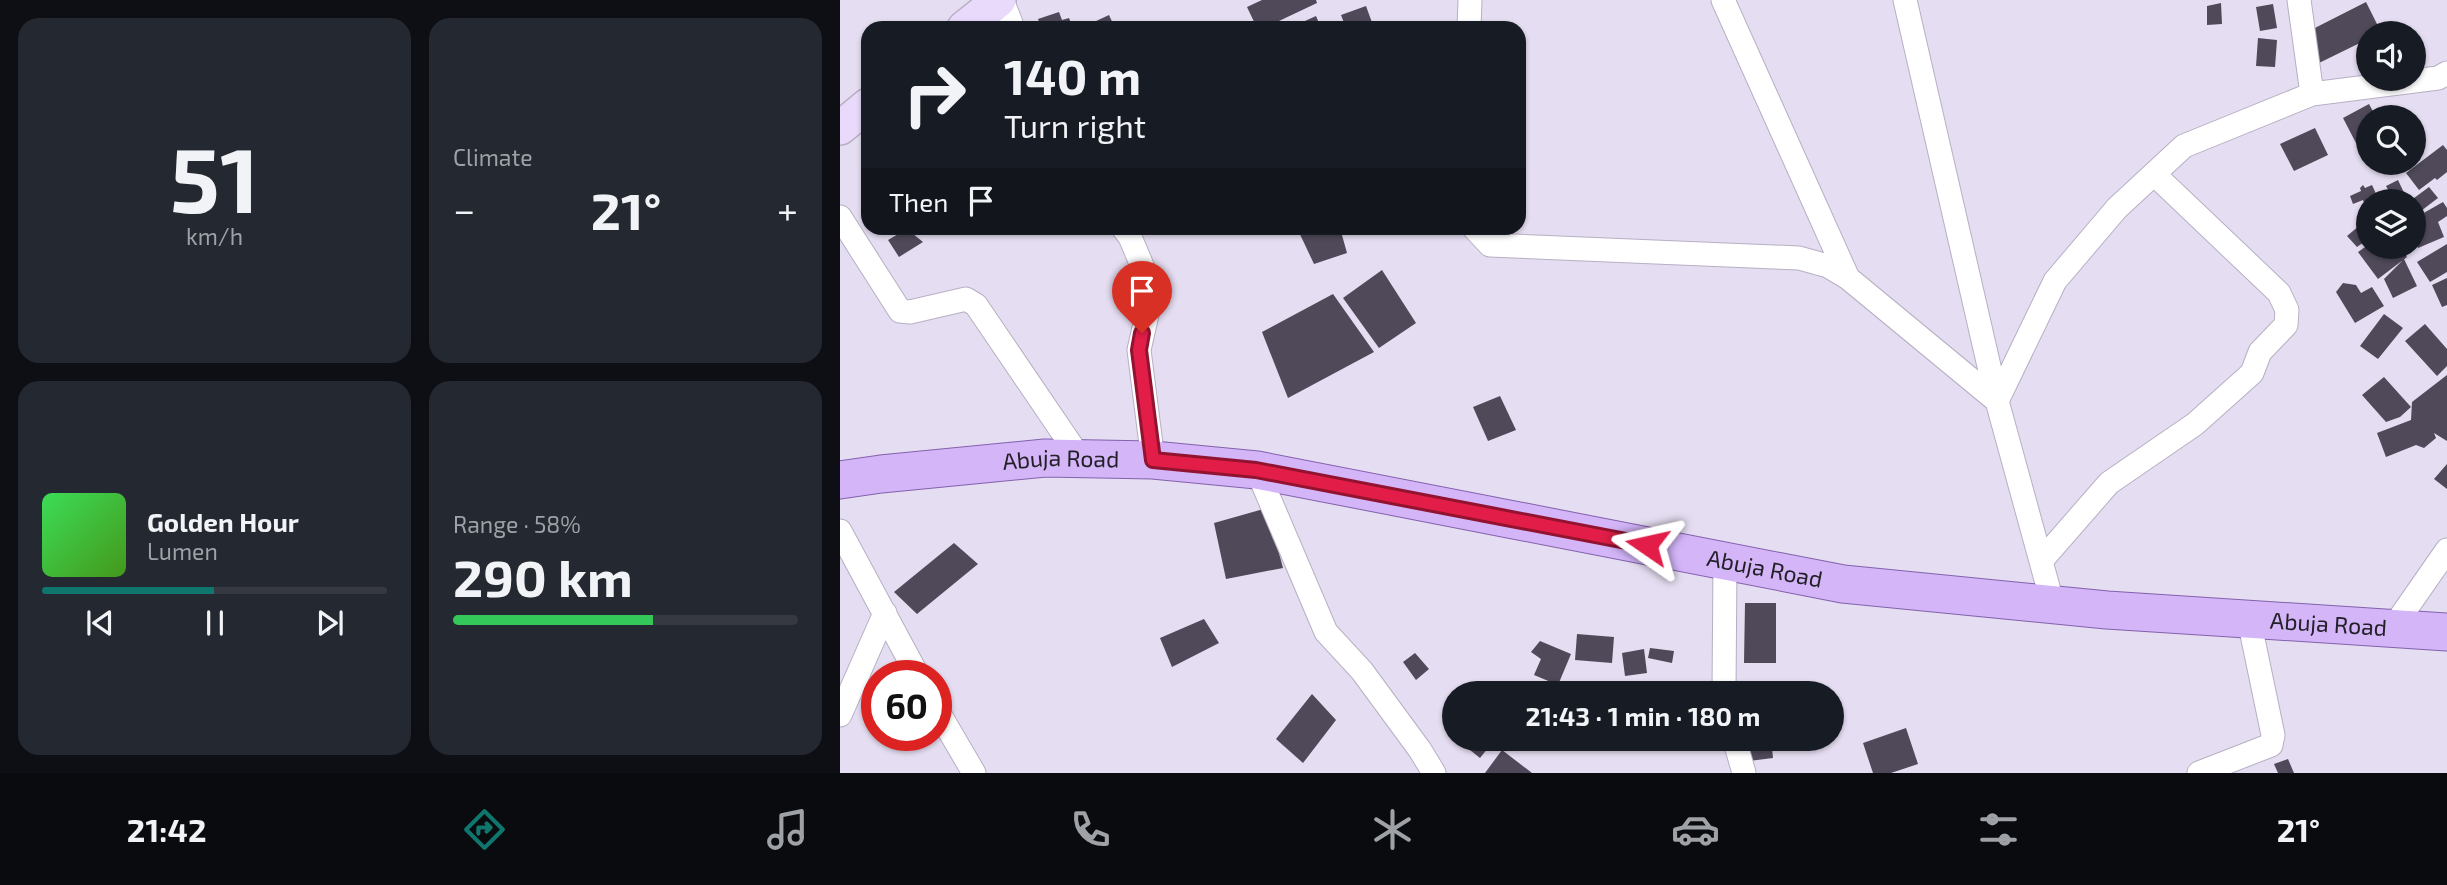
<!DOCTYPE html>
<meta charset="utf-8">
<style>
:root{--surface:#171b24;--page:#242831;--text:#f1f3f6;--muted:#9ea1a6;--line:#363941;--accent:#0f766e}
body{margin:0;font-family:"Exo 2",sans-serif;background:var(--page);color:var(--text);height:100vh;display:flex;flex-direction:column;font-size:26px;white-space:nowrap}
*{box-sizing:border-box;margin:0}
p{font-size:23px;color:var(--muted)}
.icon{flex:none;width:38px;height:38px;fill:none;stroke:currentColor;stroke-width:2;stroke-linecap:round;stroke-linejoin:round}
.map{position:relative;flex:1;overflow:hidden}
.sheet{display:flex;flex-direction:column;gap:18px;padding:18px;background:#0d0f14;width:840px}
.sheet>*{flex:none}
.top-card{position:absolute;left:21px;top:21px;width:665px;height:214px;border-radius:21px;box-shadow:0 2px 5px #0004;background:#171b24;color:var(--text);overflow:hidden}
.fabs{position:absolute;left:1516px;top:21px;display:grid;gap:14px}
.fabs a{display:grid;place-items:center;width:70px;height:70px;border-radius:50%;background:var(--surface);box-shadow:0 2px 5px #0004;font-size:35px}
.speed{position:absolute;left:21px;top:660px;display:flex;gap:14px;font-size:35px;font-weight:700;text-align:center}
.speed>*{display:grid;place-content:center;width:91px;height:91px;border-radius:50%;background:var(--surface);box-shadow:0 2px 5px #0004;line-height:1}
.speed .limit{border:10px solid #d22;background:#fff;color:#111}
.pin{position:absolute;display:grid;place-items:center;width:60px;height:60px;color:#fff;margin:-72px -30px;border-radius:50% 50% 50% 0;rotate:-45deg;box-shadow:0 0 7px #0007}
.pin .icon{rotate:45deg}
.me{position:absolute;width:77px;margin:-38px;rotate:281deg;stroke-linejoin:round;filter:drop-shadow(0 0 5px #0008)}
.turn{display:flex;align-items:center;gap:24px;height:147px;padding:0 28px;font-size:32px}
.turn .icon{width:91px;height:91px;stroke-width:2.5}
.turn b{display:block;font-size:49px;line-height:60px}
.then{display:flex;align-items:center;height:66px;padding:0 28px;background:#0003;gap:14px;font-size:26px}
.big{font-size:52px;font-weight:700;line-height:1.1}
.sheet .card{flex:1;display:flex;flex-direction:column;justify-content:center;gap:10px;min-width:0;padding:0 24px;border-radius:21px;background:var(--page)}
.sheet .dial{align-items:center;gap:0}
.dial b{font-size:91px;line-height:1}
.song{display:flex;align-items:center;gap:21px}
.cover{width:84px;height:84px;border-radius:10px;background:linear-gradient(135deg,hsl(130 70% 55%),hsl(100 70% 35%))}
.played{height:7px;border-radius:4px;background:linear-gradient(90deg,var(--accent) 50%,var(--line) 50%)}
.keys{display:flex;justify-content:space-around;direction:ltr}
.heat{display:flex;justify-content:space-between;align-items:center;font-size:38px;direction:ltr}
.charge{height:10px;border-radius:5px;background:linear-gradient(90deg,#34c759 58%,var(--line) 0)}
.sheet .tiles{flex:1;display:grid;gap:18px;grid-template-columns:repeat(2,1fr)}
.trip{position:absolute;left:602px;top:681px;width:402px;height:70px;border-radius:35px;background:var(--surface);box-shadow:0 2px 5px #0004;font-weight:700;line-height:70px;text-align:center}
.menu{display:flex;height:112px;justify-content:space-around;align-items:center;background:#090b0e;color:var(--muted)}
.menu .icon{width:49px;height:49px}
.menu .active{color:var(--accent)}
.menu b{font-size:32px;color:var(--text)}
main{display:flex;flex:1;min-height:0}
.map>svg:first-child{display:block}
.building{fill:#4f4959}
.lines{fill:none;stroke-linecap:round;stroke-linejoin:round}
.street-casing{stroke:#b7afc3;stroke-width:25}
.secondary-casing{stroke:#b7afc3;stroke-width:36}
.primary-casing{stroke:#8361ac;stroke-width:39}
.street{stroke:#fff;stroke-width:23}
.secondary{stroke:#e9dafb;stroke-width:33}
.primary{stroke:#d3b5f8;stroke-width:37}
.route-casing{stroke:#92132f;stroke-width:18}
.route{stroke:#e11d48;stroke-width:12}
.labels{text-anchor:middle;stroke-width:7;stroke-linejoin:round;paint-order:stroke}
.street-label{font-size:23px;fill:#232027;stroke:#e5ddf1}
</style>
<main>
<section class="sheet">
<div class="tiles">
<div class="card dial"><b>51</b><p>km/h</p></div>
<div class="card"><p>Climate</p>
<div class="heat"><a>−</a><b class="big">21°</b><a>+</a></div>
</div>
<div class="card">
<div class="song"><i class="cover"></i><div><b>Golden Hour</b><p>Lumen</p></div></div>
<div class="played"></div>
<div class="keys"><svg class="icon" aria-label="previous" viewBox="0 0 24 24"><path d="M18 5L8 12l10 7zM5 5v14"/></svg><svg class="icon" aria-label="pause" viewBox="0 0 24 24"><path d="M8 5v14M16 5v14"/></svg><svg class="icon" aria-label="next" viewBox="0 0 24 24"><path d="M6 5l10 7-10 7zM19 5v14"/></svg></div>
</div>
<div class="card"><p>Range · 58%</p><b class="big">290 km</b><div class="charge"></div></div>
</div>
</section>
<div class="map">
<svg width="1607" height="773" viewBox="0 0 1607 773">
<rect width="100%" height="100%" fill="#e5ddf1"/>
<path class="building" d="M422,0H476L477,3L424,28H417L407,7Z
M1526,2L1541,32L1528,33V39L1479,63L1465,33Z
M1381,3L1382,24L1367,25V6Z
M1433,4L1437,28L1420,31L1416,7Z
M526,6L534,28H506L501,15Z
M219,12L222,20L229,18L233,28H201L198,19Z
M269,15L275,28H241Z
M476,16L481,28H457L456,25Z
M1418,38L1437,40L1435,67L1416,66Z
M1529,104L1536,117H1528V139L1517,145L1503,118Z
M1475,128L1488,155L1454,171L1440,144Z
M1603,145L1607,150V172L1597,180L1595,178L1579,190L1566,173Z
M1558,180L1567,199L1563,201H1554L1546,186Z
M1523,185L1525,188L1532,185L1539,200L1545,197L1547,201H1528L1527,213L1523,200L1513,204L1510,196L1521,191L1520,188Z
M1589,187L1598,198L1577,214L1573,209V201H1570Z
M1603,202L1607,208V216L1598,222L1604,237L1578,248L1573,238V219Z
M1526,220L1528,222V239L1517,247L1507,236Z
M457,228H500L507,253L474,264Z
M67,229L83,242L59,257L48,240Z
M1607,244V272L1590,282L1577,262Z
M1528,245V247H1559L1567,257L1538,279L1518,252Z
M1564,259L1577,286L1553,298L1544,279Z
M542,270L576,323L539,348L503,298Z
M1607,278V305L1602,307L1592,285Z
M1503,283L1516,285L1521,293L1532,287L1544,306L1515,323L1496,292Z
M493,294L534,352L448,398L422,332Z
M1544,314L1563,328L1538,359L1520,346Z
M1585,324L1607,349V366L1597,376L1565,341Z
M1607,375V441L1594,433L1596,438L1584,448L1576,445L1546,457L1537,433L1571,420L1572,402Z
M1544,377L1571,407L1560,417L1546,422L1522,395Z
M660,396L676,430L648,441L633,407Z
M1607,464V489L1594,479Z
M427,508L443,568L386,579L374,523Z
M114,543L138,564L77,614L54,592Z
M905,603H936V663H904Z
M364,619L379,643L332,667L320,638Z
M737,634L774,637L772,663L735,660Z
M700,641L731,654L718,685L694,675L701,659L691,652Z
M810,648L834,651L832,663L808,658Z
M804,649L807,673L785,676L782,653Z
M575,653L589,669L576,680L563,662Z
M472,694L496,720L463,763L436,739Z
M1066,728L1078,764L1051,773H1033L1023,743Z
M615,738H646L652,743L640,758Z
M906,738H931L933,758L909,761Z
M662,750L692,773H645Z
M1448,759L1454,773H1438L1434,764Z"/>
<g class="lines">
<defs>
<path id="street" d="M162,0L173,28
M883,0L1008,278
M1065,0L1157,401L1213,605
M1459,0L1472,94
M629,28L630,0
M0,217L60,311L70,312L126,299L136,305L240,458
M283,228L290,237L306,275L311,297L299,350L313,460
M634,228L650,245L959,258L988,266L1008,278L1157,401L1215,281L1277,208L1344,146L1472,94L1598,78L1607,73
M417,470L486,632L522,671L580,750L594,773
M0,531L78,676
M1201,561L1269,483L1355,424L1412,373L1420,352L1446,325L1447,310L1439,293L1314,174
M1552,629L1607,550
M884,693L885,561
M96,708L134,773
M0,715L45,613
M894,738L904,773
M1359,773L1431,745L1433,735L1409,620"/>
<path id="secondary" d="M124,28L159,0
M0,128L28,105"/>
<g id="primary">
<path id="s1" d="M0,480L41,474L205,458L313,460L417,470L1003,584L1267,610L1607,632"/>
</g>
</defs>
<use href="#street" class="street-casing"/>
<use href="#secondary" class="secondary-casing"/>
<use href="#primary" class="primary-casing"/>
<use href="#street" class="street"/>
<use href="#secondary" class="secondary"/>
<use href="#primary" class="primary"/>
</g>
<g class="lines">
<defs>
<path id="route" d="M302,333L299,350L313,460L416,470L807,545"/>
</defs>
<use href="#route" class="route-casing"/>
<use href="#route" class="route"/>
</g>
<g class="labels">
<g class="street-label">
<text dy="8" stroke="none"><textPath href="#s1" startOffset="222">Abuja Road</textPath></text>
<text dy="8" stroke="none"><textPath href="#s1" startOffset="936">Abuja Road</textPath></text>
<text dy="8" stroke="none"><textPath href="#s1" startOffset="1503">Abuja Road</textPath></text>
</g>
</g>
</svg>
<div class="fabs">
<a><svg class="icon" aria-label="sound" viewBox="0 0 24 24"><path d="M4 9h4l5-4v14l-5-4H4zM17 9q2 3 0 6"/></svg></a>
<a><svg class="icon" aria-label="search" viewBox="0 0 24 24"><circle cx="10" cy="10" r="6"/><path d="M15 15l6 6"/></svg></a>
<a><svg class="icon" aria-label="layers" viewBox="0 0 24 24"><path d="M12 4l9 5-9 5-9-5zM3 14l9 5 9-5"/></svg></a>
</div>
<div class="speed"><div class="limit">60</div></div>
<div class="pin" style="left:302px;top:333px;background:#d93025"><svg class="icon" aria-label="arrive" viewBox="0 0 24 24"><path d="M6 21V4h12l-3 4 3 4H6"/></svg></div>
<svg class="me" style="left:807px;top:545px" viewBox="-20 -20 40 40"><path d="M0-17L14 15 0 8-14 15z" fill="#e11d48" stroke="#fff" stroke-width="4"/></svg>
<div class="trip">21:43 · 1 min · 180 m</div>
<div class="top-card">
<div class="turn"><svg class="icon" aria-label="right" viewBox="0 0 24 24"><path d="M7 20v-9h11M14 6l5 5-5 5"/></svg><div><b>140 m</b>Turn right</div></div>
<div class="then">Then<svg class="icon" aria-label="arrive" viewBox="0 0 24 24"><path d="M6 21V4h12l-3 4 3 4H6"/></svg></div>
</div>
</div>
</main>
<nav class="menu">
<b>21:42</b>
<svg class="icon active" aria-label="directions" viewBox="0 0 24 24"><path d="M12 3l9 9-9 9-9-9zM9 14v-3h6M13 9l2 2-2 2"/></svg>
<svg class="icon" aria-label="music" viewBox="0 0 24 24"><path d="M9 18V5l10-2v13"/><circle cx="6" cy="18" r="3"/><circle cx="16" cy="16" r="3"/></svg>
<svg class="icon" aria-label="phone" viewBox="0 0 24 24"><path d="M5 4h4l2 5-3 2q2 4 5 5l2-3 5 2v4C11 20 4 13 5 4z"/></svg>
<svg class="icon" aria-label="climate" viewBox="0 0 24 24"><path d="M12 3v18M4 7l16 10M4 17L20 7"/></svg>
<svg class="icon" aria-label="car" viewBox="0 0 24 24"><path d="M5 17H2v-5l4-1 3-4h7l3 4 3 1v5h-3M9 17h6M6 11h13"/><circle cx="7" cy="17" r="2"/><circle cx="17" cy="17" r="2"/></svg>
<svg class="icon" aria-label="filters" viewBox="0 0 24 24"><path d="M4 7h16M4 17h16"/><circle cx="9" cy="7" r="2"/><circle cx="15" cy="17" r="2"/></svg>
<b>21°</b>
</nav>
